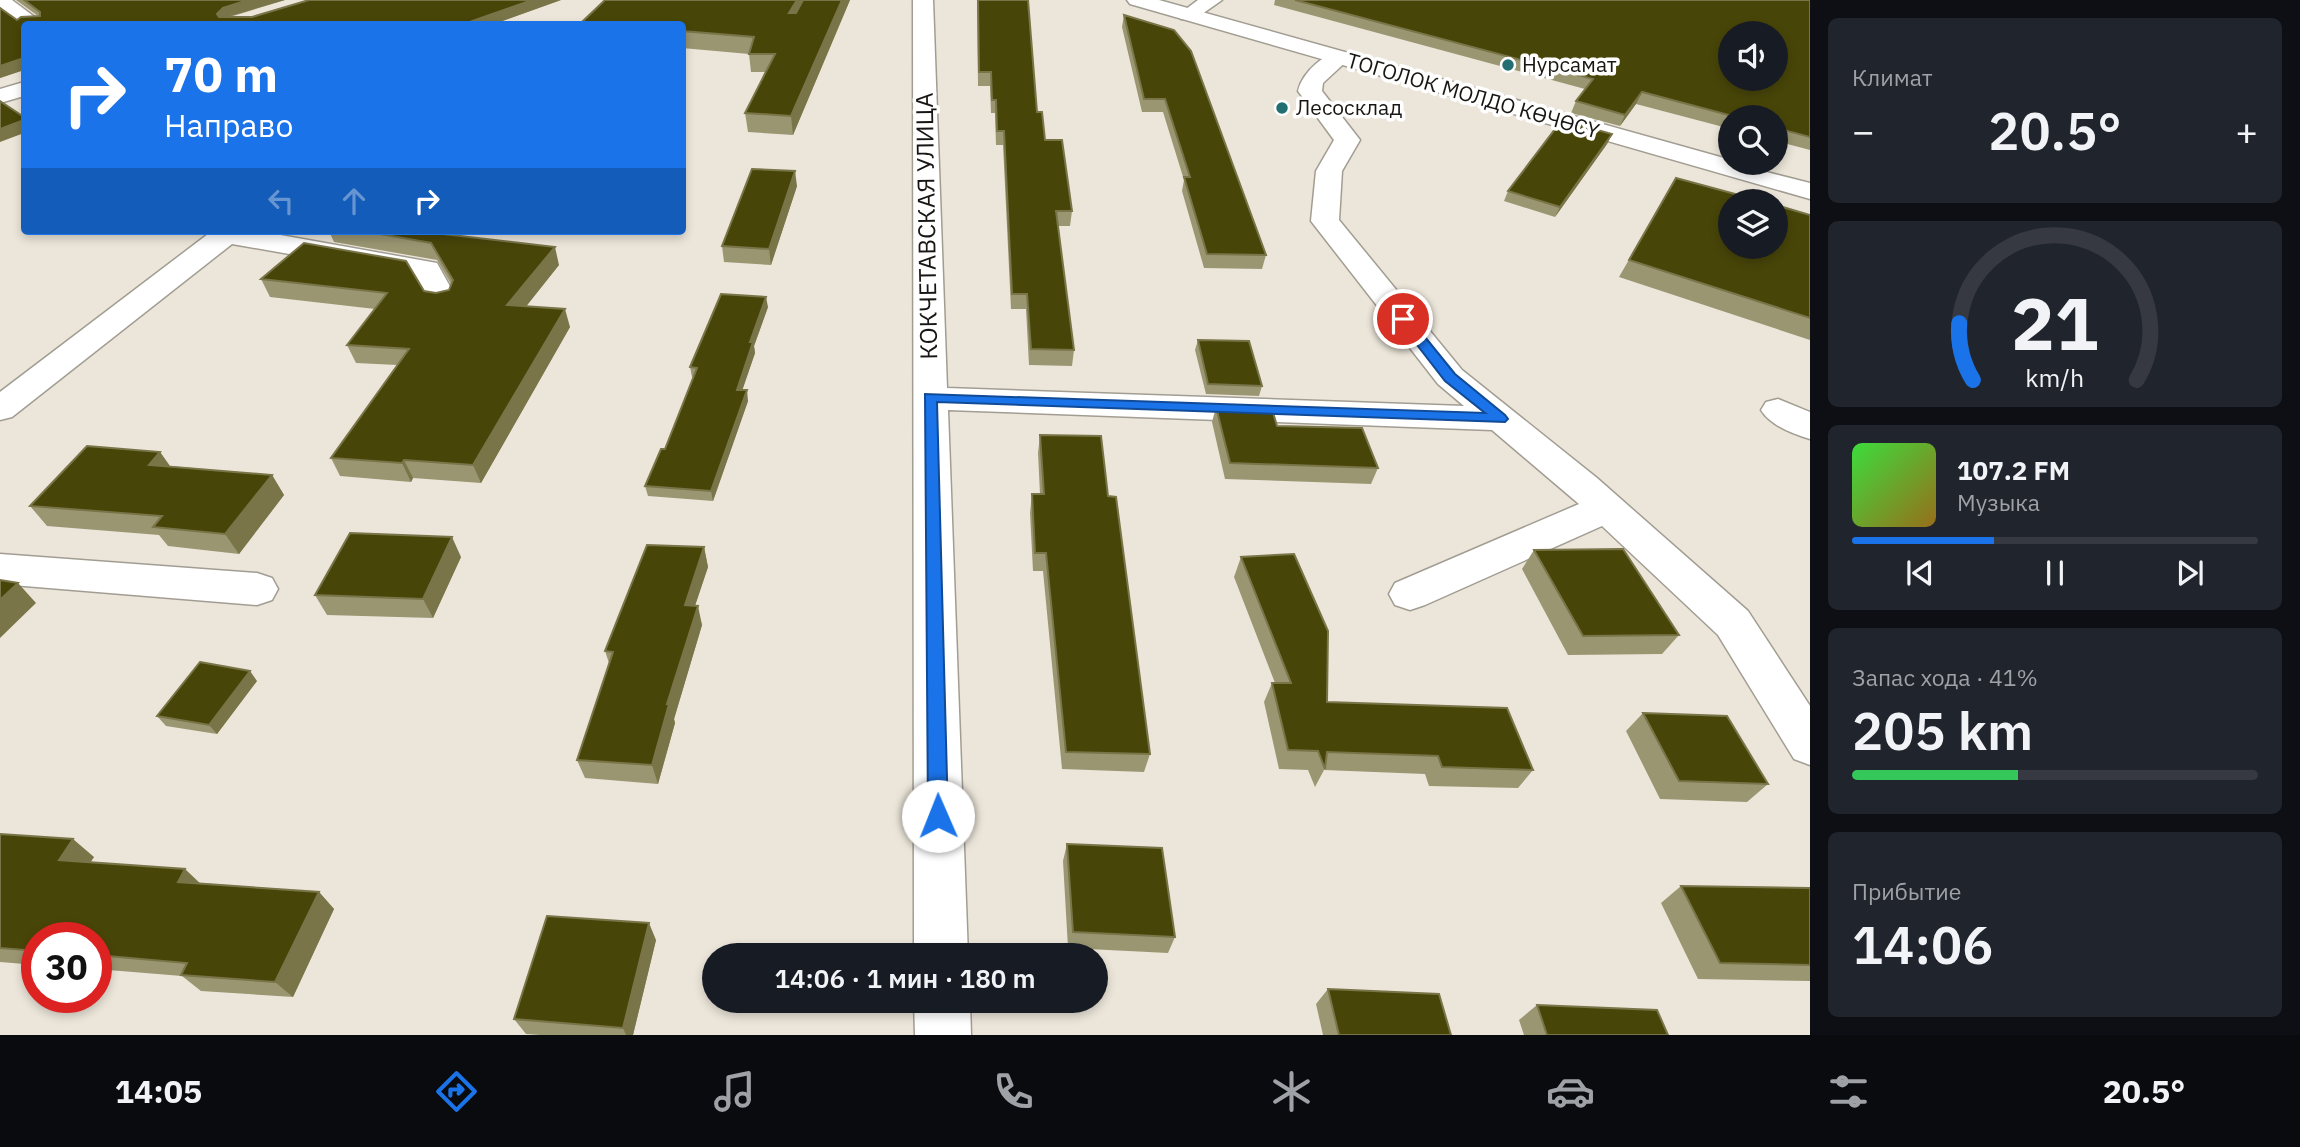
<!DOCTYPE html>
<html lang="ru">
<meta charset="utf-8">
<style>
:root{--surface:#171b24;--page:#20242c;--text:#f1f3f6;--muted:#9ea1a6;--line:#363941;--accent:#1a73e8}
body{margin:0;font-family:"IBM Plex Sans",sans-serif;background:var(--page);color:var(--text);height:100vh;display:flex;flex-direction:column;font-size:26px;white-space:nowrap}
*{box-sizing:border-box;margin:0}
p{font-size:23px;color:var(--muted)}
.icon{flex:none;width:38px;height:38px;fill:none;stroke:currentColor;stroke-width:2;stroke-linecap:round;stroke-linejoin:round}
.map{position:relative;flex:1;overflow:hidden}
.sheet{display:flex;flex-direction:column;gap:18px;padding:18px;background:#0d0f14;width:490px}
.sheet>*{flex:none}
.hud{position:absolute;left:21px;top:21px;width:665px;height:214px;border-radius:7px;box-shadow:0 4px 10px #0003;background:#1a73e8;color:#fff;overflow:hidden}
.controls{position:absolute;left:1718px;top:21px;display:grid;gap:14px}
.controls a{display:grid;place-items:center;width:70px;height:70px;border-radius:50%;background:var(--surface);box-shadow:0 4px 10px #0003;font-size:35px}
.speed{position:absolute;left:21px;top:922px;display:flex;gap:14px;font-size:35px;font-weight:700;text-align:center}
.speed>*{display:grid;place-content:center;width:91px;height:91px;border-radius:50%;background:var(--surface);box-shadow:0 4px 10px #0003;line-height:1}
.speed .limit{border:10px solid #d22;background:#fff;color:#111}
.pin{position:absolute;display:grid;place-items:center;width:60px;height:60px;color:#fff;margin:-30px;border:4px solid #fff;border-radius:50%;box-shadow:0 2px 7px #0007}
.me{position:absolute;width:77px;margin:-38px;rotate:359deg;stroke-linejoin:round;filter:drop-shadow(0 0 5px #0008)}
.turn{display:flex;align-items:center;gap:24px;height:147px;padding:0 28px;font-size:32px}
.turn .icon{width:91px;height:91px;stroke-width:2.5}
.turn b{display:block;font-size:49px;line-height:60px}
.lanes{display:flex;align-items:center;height:66px;padding:0 28px;background:#0003;justify-content:center;gap:35px;direction:ltr}
.lanes .off{opacity:.35}
.big{font-size:52px;font-weight:600;line-height:1.1}
.sheet .tile{flex:1;display:flex;flex-direction:column;justify-content:center;gap:10px;min-width:0;padding:0 24px;border-radius:10px;background:var(--page)}
.sheet .dial{align-items:center;gap:0}
.dial svg{height:182px;overflow:visible;fill:none;stroke:var(--line);stroke-width:7;stroke-linecap:round;text-anchor:middle}
.dial text{fill:var(--text);stroke:none}
.song{display:flex;align-items:center;gap:21px}
.cover{width:84px;height:84px;border-radius:10px;background:linear-gradient(135deg,hsl(120 70% 55%),hsl(40 70% 35%))}
.played{height:7px;border-radius:4px;background:linear-gradient(90deg,var(--accent) 35%,var(--line) 35%)}
.keys{display:flex;justify-content:space-around;direction:ltr}
.heat{display:flex;justify-content:space-between;align-items:center;font-size:38px;direction:ltr}
.charge{height:10px;border-radius:5px;background:linear-gradient(90deg,#34c759 41%,var(--line) 0)}
.trip{position:absolute;left:702px;top:943px;width:406px;height:70px;border-radius:35px;background:var(--surface);box-shadow:0 4px 10px #0003;font-weight:600;line-height:70px;text-align:center}
.dock{display:flex;height:112px;justify-content:space-around;align-items:center;background:#090b0e;color:var(--muted)}
.dock .icon{width:49px;height:49px}
.dock .on{color:var(--accent)}
.dock b{font-size:32px;color:var(--text)}
main{display:flex;flex:1;min-height:0}
.map>svg:first-child{display:block}
.lines{fill:none;stroke-linecap:round;stroke-linejoin:round}
.minor-casing{stroke:#a29d92;stroke-width:3}
.major-casing{stroke:#a29d92;stroke-width:3}
.minor{fill:#fff;fill-rule:evenodd}
.major{fill:#fff;fill-rule:evenodd}
.wall{fill:#9a9672}
.shaded-wall{fill:#797548}
.building{fill:#484509;stroke:#797548;stroke-width:2;fill-rule:evenodd}
.route{fill:#1a73e8;stroke:#114b97;stroke-width:2}
.poi-dot{fill:#236e71;stroke:#fff;stroke-width:2.5}
.labels{text-anchor:middle;stroke-width:7;stroke-linejoin:round;paint-order:stroke}
.far-poi-label{font-size:21px;fill:#181612;stroke:#fff;text-anchor:start}
.far-street-label{font-size:21px;fill:#181612;stroke:#fff}
.street-label{font-size:24px;fill:#181612;stroke:#fff}
</style>
<main>
<div class="map">
<svg width="1810" height="1035" viewBox="0 0 1810 1035">
<rect width="100%" height="100%" fill="#ece6da"/>
<g class="lines">
<defs>
<path id="minor" d="M0,0H12L44,24H24V28L0,10Z
M913,0H933L947,388L1464,406L1438,384L1311,221L1316,171L1334,140L1298,91C1302,73 1327,48 1347,53L1350,58L1323,83L1322,91L1360,140L1342,171L1339,220L1462,370L1597,478L1748,611L1810,706V765L1794,759L1718,635L1602,526L1425,605L1410,610L1395,605L1389,594L1395,583L1579,504L1492,430L948,410L968,956H914Z
M1198,0H1222L1195,19H1181L1178,15Z
M24,82V96L0,103V89Z
M212,231H258L437,263L457,299L453,306L442,308L431,306L415,276L232,244L12,417L0,420V392Z
M1778,399L1810,412V439C1793,434 1770,425 1761,410L1766,402Z
M0,554L257,573L272,578L278,589L272,600L257,605L0,584Z
M914,1001H970L971,1035H915Z"/>
<path id="major" d="M1127,0H1159L1731,160V163L1810,183V199L1130,4Z"/>
</defs>
<use href="#minor" class="minor-casing"/>
<use href="#major" class="major-casing"/>
<use href="#minor" class="minor"/>
<use href="#major" class="major"/>
</g>
<path class="wall" d="M16,0H285L230,17H252L561,0L494,24H24V70L0,78V8L17,20L38,16Z
M850,0L793,135L748,132L745,113L766,72H751L749,54L682,48V24H583L582,22Z
M977,0L1037,112L1045,140L1072,211L1070,226H1058L1074,350L1072,366L1029,365L1026,309H1011L1003,145H996L995,113H991L990,86H978Z
M1275,0H1810V150L1776,141V117H1731V129L1636,104L1620,126L1571,113L1576,101L1585,89L1274,5Z
M1124,15L1266,255L1262,269L1204,268L1182,191L1184,180L1163,112H1142L1122,27Z
M1612,134L1607,144L1555,217L1504,201L1508,191Z
M1676,178L1810,215V340L1619,277Z
M797,186L771,265L724,262L722,246Z
M329,231H426L425,232L559,265L526,306L570,327L481,483L413,478L411,482L340,476L331,458L397,365L356,363L347,345L375,309L270,297L261,279L424,291L436,293L449,290L451,284L437,260L334,242Z
M768,307L754,346L755,353L742,390L748,401L713,501L648,496L645,486L665,449L693,377H692L690,367Z
M1198,340L1262,386L1259,396L1206,394L1195,350Z
M1216,407L1277,426L1378,468L1371,484L1225,479L1212,422Z
M1040,435L1108,496L1150,754L1144,772L1062,769L1043,571H1033L1030,513L1032,494H1040L1038,453Z
M160,452L170,466L272,475L284,495L239,554L168,546L159,535L47,526L30,506Z
M704,547L708,567L695,605L702,625L674,719L675,723L658,784L585,778L577,760L609,663L605,651Z
M1534,550L1679,635L1662,654L1568,655L1522,569Z
M461,557L433,618L327,615L315,595Z
M1241,557L1327,702L1533,770L1518,788L1429,786L1425,774L1324,770L1315,787L1308,770L1279,769L1264,702L1272,683H1275L1234,577Z
M257,681L217,734L166,726L157,716Z
M1643,713L1768,784L1747,802L1660,799L1626,731Z
M0,834L94,857L90,862L200,883L319,892L334,909L293,997L201,991L182,976L96,969V938H37V965L0,962Z
M1067,844L1175,937L1168,953L1068,948L1063,861Z
M1681,886L1810,888V981L1698,979L1661,903Z
M656,940L633,1035H540L526,1034L514,1019Z
M1328,989L1451,1035H1323L1316,1004Z
M1537,1005L1668,1035H1524L1519,1020Z"/>
<path class="shaded-wall" d="M248,0H285L227,17L221,24L217,14L223,8Z
M532,0H561L494,24H464Z
M797,0H809L790,30L789,13Z
M842,0H850L793,135L791,116Z
M24,58V70L0,78V66Z
M1642,92L1636,104L1620,126L1625,115Z
M24,120V133L0,142V129Z
M1612,134L1607,144L1555,217L1560,207Z
M795,171L797,186L771,265L769,249Z
M555,247L559,265L513,323L507,305Z
M766,297L768,307L754,346L755,353L739,400L737,390L750,342Z
M565,309L570,327L481,483L473,465Z
M747,390L748,401L713,501L711,491Z
M160,452L174,472L149,465Z
M404,460L413,478L411,482L402,463Z
M272,475L284,495L239,554L225,534Z
M452,537L461,557L433,618L423,599Z
M704,547L708,567L689,624L685,605Z
M18,583L36,603L0,638V600Z
M698,606L702,625L674,719L675,723L658,784L652,765L667,704Z
M250,671L257,681L217,734L209,725Z
M73,839L94,857L81,877L59,860Z
M185,869L203,886L178,882Z
M319,892L334,909L293,997L275,982Z
M649,923L656,940L633,1035H626L623,1028Z"/>
<path class="building" d="M24,0H248L223,8L217,14L219,17H252L309,0H532L464,24H24V58L0,66V8L17,20L21,17L40,16V12Z
M605,0H797L789,13H796L803,0H842L791,116L745,113L775,54H749L754,37L682,31V24H614L582,22Z
M978,0H1028L1037,112H1042L1045,140H1062L1072,211H1056L1074,350L1031,349L1027,294H1012L1004,131H997L996,100H992L991,72H979Z
M1295,0H1810V137L1776,128V117H1736L1642,92L1625,115L1576,101L1593,79ZM1731,33H1776V79H1731Z
M1124,15L1174,30L1191,51L1266,255L1207,254L1184,177H1190L1165,99H1144Z
M0,101L24,117V120L0,129Z
M1562,120L1612,134L1560,207L1508,191Z
M752,169L795,171L769,249L722,246Z
M1676,178L1761,201H1731V247H1776V205L1810,215V318L1629,260Z
M363,231H417L555,247L507,305L565,309L473,465L404,460L402,463L331,458L409,349L347,345L387,293L261,279L304,243L406,261L424,291L436,293L449,290L453,280L431,243Z
M721,294L766,297L750,342H753L737,390H747L711,491L645,486L661,449H665L697,368L690,367Z
M1198,340L1249,341L1262,386L1208,384Z
M1216,407L1272,409L1277,426L1362,428L1378,468L1230,463Z
M1040,435L1101,436L1108,496L1116,497L1150,754L1066,752L1046,553H1035L1032,494H1044Z
M87,446L160,452L149,465L272,475L225,534L153,527L162,516L30,506Z
M350,533L452,537L423,599L315,595Z
M647,545L704,547L685,605L698,606L667,704H669L652,765L577,760L613,652L605,651Z
M1623,549L1679,635L1583,636L1534,550Z
M1294,554L1328,631L1327,702L1507,708L1533,770L1442,767L1438,756L1327,752L1325,769L1318,751L1288,750L1272,683H1291L1241,557Z
M0,580L18,583L0,600Z
M200,662L250,671L209,725L157,716Z
M1643,713L1727,716L1768,784L1679,781Z
M0,834L73,839L59,860L185,869L178,882L319,892L275,982L181,975L187,963L96,955V938H37V951L0,948Z
M1067,844L1162,848L1175,937L1073,932Z
M1681,886L1810,888V965L1720,963Z
M547,916L649,923L623,1028L514,1019Z
M1328,989L1439,994L1451,1035H1339Z
M1537,1005L1657,1010L1668,1035H1547Z"/>
<path class="route" d="M1403,315L1408,316L1455,374L1505,415L1508,419L1505,422L937,402L948,816L946,823L938,825L931,823L928,816L925,394L1485,413L1445,381L1397,319Z"/>
<g class="poi-dot">
<circle cx="1508" cy="65" r="7"/>
<circle cx="1282" cy="108" r="7"/>
</g>
<g class="labels">
<g class="far-poi-label">
<text x="1522" y="72">Нурсамат</text>
<text x="1296" y="115">Лесосклад</text>
</g>
<g class="far-street-label">
<text transform="translate(1473 96) rotate(16)" y="7">ТОГОЛОК МОЛДО КӨЧӨСҮ</text>
</g>
<g class="street-label">
<text transform="translate(927 226) rotate(-91)" y="8">КОКЧЕТАВСКАЯ УЛИЦА</text>
</g>
</g>
</svg>
<div class="controls">
<a><svg class="icon" aria-label="sound" viewBox="0 0 24 24"><path d="M4 9h4l5-4v14l-5-4H4zM17 9q2 3 0 6"/></svg></a>
<a><svg class="icon" aria-label="search" viewBox="0 0 24 24"><circle cx="10" cy="10" r="6"/><path d="M15 15l6 6"/></svg></a>
<a><svg class="icon" aria-label="layers" viewBox="0 0 24 24"><path d="M12 4l9 5-9 5-9-5zM3 14l9 5 9-5"/></svg></a>
</div>
<div class="speed"><div class="limit">30</div></div>
<div class="pin" style="left:1403px;top:319px;background:#d93025"><svg class="icon" aria-label="arrive" viewBox="0 0 24 24"><path d="M6 21V4h12l-3 4 3 4H6"/></svg></div>
<svg class="me" style="left:938px;top:816px" viewBox="-20 -20 40 40"><circle r="19" fill="#fff"/><path d="M0-13L10 11 0 6-10 11z" fill="#1a73e8"/></svg>
<div class="trip">14:06 · 1 мин · 180 m</div>
<div class="hud">
<div class="turn"><svg class="icon" aria-label="right" viewBox="0 0 24 24"><path d="M7 20v-9h11M14 6l5 5-5 5"/></svg><div><b>70 m</b>Направо</div></div>
<div class="lanes"><svg class="icon off" aria-label="left" viewBox="0 0 24 24"><path d="M17 20v-9H6M10 6l-5 5 5 5"/></svg><svg class="icon off" aria-label="ahead" viewBox="0 0 24 24"><path d="M12 20V5M6 11l6-6 6 6"/></svg><svg class="icon" aria-label="right" viewBox="0 0 24 24"><path d="M7 20v-9h11M14 6l5 5-5 5"/></svg></div>
</div>
</div>
<section class="sheet">
<div class="tile"><p>Климат</p>
<div class="heat"><a>−</a><b class="big">20.5°</b><a>+</a></div>
</div>
<div class="tile dial"><svg viewBox="0 0 100 80">
<path d="M14 69A42 42 0 1 1 86 69"/>
<path d="M14 69A42 42 0 0 1 8 44" stroke="#1a73e8"/>
<text x="50" y="56" font-size="32" font-weight="700">21</text>
<text x="50" y="72" font-size="11">km/h</text>
</svg></div>
<div class="tile">
<div class="song"><i class="cover"></i><div><b>107.2 FM</b><p>Музыка</p></div></div>
<div class="played"></div>
<div class="keys"><svg class="icon" aria-label="previous" viewBox="0 0 24 24"><path d="M18 5L8 12l10 7zM5 5v14"/></svg><svg class="icon" aria-label="pause" viewBox="0 0 24 24"><path d="M8 5v14M16 5v14"/></svg><svg class="icon" aria-label="next" viewBox="0 0 24 24"><path d="M6 5l10 7-10 7zM19 5v14"/></svg></div>
</div>
<div class="tile"><p>Запас хода · 41%</p><b class="big">205 km</b><div class="charge"></div></div>
<div class="tile"><p>Прибытие</p><b class="big">14:06</b></div>
</section>
</main>
<nav class="dock">
<b>14:05</b>
<svg class="icon on" aria-label="directions" viewBox="0 0 24 24"><path d="M12 3l9 9-9 9-9-9zM9 14v-3h6M13 9l2 2-2 2"/></svg>
<svg class="icon" aria-label="music" viewBox="0 0 24 24"><path d="M9 18V5l10-2v13"/><circle cx="6" cy="18" r="3"/><circle cx="16" cy="16" r="3"/></svg>
<svg class="icon" aria-label="phone" viewBox="0 0 24 24"><path d="M5 4h4l2 5-3 2q2 4 5 5l2-3 5 2v4C11 20 4 13 5 4z"/></svg>
<svg class="icon" aria-label="climate" viewBox="0 0 24 24"><path d="M12 3v18M4 7l16 10M4 17L20 7"/></svg>
<svg class="icon" aria-label="car" viewBox="0 0 24 24"><path d="M5 17H2v-5l4-1 3-4h7l3 4 3 1v5h-3M9 17h6M6 11h13"/><circle cx="7" cy="17" r="2"/><circle cx="17" cy="17" r="2"/></svg>
<svg class="icon" aria-label="filters" viewBox="0 0 24 24"><path d="M4 7h16M4 17h16"/><circle cx="9" cy="7" r="2"/><circle cx="15" cy="17" r="2"/></svg>
<b>20.5°</b>
</nav>
